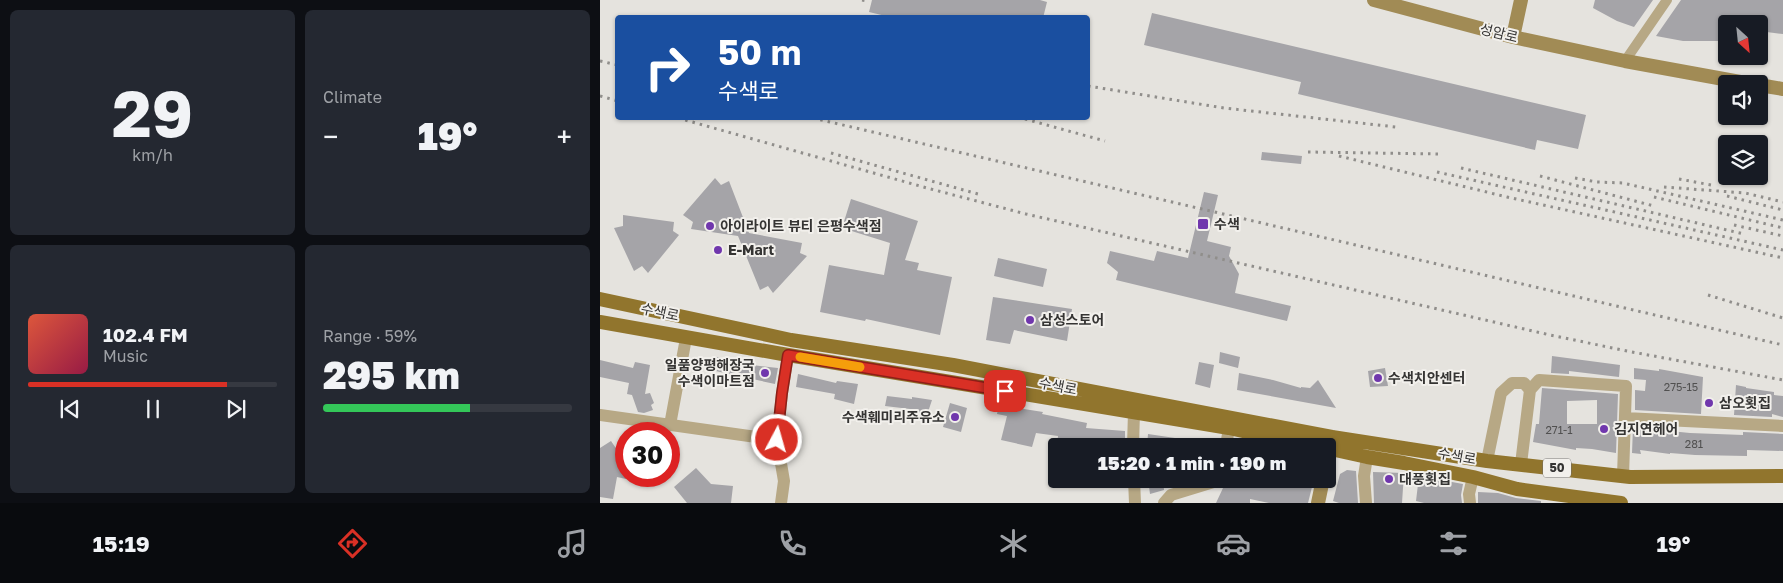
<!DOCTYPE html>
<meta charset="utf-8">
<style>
:root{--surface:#171b24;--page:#242831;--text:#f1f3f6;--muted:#9ea1a6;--line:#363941;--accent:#d93025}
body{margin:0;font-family:"Golos Text","Noto Sans KR",sans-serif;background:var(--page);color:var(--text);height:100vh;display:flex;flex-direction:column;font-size:19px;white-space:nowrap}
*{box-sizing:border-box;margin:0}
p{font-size:16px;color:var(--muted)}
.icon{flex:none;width:28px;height:28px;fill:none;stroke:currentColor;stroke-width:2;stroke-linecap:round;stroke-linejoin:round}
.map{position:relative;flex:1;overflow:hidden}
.sheet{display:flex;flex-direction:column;gap:10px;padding:10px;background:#0d0f14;width:600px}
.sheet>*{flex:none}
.banner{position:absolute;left:15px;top:15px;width:475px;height:105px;border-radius:5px;box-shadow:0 1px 4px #0004;background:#1a4fa0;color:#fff;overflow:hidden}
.needle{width:32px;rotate:153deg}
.tools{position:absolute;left:1118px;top:15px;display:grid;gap:10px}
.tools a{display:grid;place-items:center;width:50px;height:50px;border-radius:5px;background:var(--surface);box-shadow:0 1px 4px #0004;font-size:25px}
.speed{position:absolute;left:15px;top:422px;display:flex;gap:10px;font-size:25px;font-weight:700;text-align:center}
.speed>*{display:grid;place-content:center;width:65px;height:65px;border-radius:50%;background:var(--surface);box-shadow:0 1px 4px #0004;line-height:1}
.speed .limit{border:8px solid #d22;background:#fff;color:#111}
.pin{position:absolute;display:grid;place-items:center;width:42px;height:42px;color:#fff;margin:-21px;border-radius:10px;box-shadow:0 2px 8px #0006}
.me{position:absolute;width:55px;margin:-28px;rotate:6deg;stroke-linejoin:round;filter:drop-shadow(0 0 4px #0008)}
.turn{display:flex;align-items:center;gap:18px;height:105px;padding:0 20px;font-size:22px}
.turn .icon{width:65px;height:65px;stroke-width:2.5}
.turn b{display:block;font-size:35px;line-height:42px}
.big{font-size:38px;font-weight:800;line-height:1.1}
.sheet .tile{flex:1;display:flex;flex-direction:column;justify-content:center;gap:8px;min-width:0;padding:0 18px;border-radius:8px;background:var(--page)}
.sheet .dial{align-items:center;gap:0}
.dial b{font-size:65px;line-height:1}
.song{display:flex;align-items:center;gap:15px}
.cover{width:60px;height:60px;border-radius:8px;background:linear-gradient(135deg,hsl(10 70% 55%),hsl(340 70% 35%))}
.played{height:5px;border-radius:2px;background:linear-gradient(90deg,var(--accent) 80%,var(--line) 80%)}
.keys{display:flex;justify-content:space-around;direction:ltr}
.heat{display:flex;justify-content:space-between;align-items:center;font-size:28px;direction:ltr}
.charge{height:8px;border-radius:4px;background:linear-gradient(90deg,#34c759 59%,var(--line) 0)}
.sheet .tiles{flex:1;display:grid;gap:10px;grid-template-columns:repeat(2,1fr)}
.trip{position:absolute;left:448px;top:438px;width:288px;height:50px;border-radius:5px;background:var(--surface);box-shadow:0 1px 4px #0004;font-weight:800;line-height:50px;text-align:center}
.dock{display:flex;height:80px;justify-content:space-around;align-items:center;background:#090b0e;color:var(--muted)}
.dock .icon{width:35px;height:35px}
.dock .on{color:var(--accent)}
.dock b{font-size:22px;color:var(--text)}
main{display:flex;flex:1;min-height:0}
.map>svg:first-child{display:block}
.building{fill:#a5a4a8;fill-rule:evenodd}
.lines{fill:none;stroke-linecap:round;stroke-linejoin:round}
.pedestrian{stroke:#b7a885;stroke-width:10}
.minor{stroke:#b7a885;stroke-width:12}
.secondary{stroke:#a18b55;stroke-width:14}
.primary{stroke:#91752d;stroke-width:14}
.rail{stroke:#908e8b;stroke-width:3;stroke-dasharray:2.5 5;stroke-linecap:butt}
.route-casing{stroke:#8d1f18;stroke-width:12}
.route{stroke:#d93025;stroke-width:9}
.slow{stroke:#f59e0b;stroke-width:9}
.poi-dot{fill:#7037ad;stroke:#f2f0ec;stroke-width:2}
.labels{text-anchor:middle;stroke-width:4;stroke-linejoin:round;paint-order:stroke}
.number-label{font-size:11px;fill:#515050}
.shield{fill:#f2f0ec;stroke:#6e6c6a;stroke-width:1}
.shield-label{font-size:12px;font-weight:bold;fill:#353433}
.street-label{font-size:14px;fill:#353433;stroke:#f2f0ec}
.poi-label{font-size:14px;font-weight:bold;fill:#353433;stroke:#f2f0ec;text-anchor:start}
</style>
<main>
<section class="sheet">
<div class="tiles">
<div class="tile dial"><b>29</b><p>km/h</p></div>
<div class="tile"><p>Climate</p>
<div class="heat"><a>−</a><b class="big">19°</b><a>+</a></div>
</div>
<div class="tile">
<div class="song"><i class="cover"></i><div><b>102.4 FM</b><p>Music</p></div></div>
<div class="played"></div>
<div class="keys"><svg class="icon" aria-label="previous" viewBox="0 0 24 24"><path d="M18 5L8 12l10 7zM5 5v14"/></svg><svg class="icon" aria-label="pause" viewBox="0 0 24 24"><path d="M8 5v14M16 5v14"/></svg><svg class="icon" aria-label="next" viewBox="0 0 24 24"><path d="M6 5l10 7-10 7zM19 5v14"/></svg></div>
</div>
<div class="tile"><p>Range · 59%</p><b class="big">295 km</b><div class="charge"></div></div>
</div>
</section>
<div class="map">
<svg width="1183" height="503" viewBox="0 0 1183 503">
<rect width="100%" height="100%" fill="#e5e3de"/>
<path class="building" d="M272,0H440L447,2L443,18H294L269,12Z
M995,0H1053L1034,27L1017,21L993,8Z
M1081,0H1183V34L1159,31V24H1126V41H1083L1056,36Z
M552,13L986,115L978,149L937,140L935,150L698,94L701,82L544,45Z
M662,152L702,156L701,164L661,160Z
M115,178L121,185L129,181L149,233L202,243L200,253L207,256L173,293L168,286L160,290L138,236L91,229L93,222L83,215Z
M604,192L618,195L607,241L631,247L629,256L639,274L635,293L691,306L687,321L516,280L518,272L507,263L510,251L554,261L557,251L588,258Z
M251,199L318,221L305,260L319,263L317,270L352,277L340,335L266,319L265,321L220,312L229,265L284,275L290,243L242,228Z
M23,215L74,222L73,231L79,235L48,273L42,266L34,271L14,228L23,226Z
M398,258L447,269L443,287L394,276Z
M393,297L472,309L467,341L414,330L410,344L386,340Z
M620,352L640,357L638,368L619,363Z
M113,356L152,365L178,368L175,384L111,370Z
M952,356L1020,365L1019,377L969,371V374L951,373Z
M0,360L33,368L35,362L50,365L45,394L50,393L54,403L51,405L53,410L44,413L38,412L32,395L27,394L29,383L0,377Z
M599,362L614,365L610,388L595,384Z
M785,368L788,386L770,387L768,371Z
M1034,368L1059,371V369L1103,377L1101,414L1035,410V390L1045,391L1046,380L1034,379Z
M639,373L673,380L701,388V387L710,388L718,380L736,408L637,390Z
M198,374L236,383L237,381L258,384L254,404L234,399L235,394L196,387Z
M1136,385L1146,387V388L1174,392V395L1183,396V417L1172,414V417L1134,415Z
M942,388L1018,394L1016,453L992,449L976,448V450L933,442L936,424H939ZM967,401L997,400V424H967Z
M287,396L312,399V397L332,400L327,415L310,411V409L285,406Z
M350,403L367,408L361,432L343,427Z
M399,405L443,412L442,414L487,423L486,428L525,431V446H500V443L478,440V446H457L458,436L436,433L432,447L401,440L407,416L397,414Z
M1033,427L1070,428V431L1090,433L1143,435V432L1183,434V451L1147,450V456L1095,455L1070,453V454L1040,450L1041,454L1032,453Z
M548,434L602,442V446H547Z
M11,441L26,463V479L17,477L13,499L0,497V448Z
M96,468L111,484L133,486L131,503H87L74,487Z
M747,470L756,471L758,503H739L733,501L740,474Z
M773,472L804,473L802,503H774Z
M819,476L863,484L861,495L862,503H824L816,501Z
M548,479H563L564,490L550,494Z
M657,479H714L708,503H669L650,499V503H616L623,488L627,484L657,485Z
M878,492L898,493L916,498L941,501V503H878Z"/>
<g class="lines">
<path class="pedestrian" d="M1025,61L1067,0"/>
<path class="minor" d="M930,390L939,380L1026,386L1023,476
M0,415L177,440
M1025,418L1183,426
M70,425L86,338
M533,446L534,412
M626,446L629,428
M887,461L901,393L912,383H924L930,390L921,464
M534,479L535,503
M181,503L184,481L177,440L182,393L188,355
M564,503L571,495L620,480V479
M766,503L764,476L767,457
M870,503L869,494L873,477"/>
<path class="secondary" d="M774,0L913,37L1025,61L1151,84
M913,37L921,0
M1159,85L1183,89
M726,465L732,437
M718,503L723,479"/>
<path class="primary" d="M0,299L191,340L353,365L732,437L887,461L1030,477L1183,476
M0,322L188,355L629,428L712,446
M726,448L767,457L804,463L873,477L917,489L1021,503"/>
<path class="rail" d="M262,0L268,1
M0,61L18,65
M488,86L624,108L796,127
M0,96L18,101
M78,118L327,188L426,214L950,335L1032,352L1183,380
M213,118L1183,345
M425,119L505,141
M708,152L840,154
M231,153L378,194
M739,156L907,197L1183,258
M861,168L1144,234
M837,172L1183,250
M940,176L1054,206
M975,178L997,182L1023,183L1183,220
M1079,179L1111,185
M1064,187L1145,193L1183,202
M1127,196L1183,210
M1054,197L1183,228
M1134,225L1183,236
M1108,295L1183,318"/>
</g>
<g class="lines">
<defs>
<path id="route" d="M177,440L182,393L188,355L405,391"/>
</defs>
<use href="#route" class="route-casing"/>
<use href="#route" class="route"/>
<path class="slow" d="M200,357L260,367"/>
</g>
<g class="poi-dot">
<rect x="597" y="218" width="12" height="12" rx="2.5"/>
<circle cx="110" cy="226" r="5"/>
<circle cx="118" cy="250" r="5"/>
<circle cx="430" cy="320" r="5"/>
<circle cx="165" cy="373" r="5"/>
<circle cx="778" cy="378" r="5"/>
<circle cx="1109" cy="403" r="5"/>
<circle cx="355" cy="417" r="5"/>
<circle cx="1004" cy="429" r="5"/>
<circle cx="789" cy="479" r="5"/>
</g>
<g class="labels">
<g class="number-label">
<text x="1081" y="391">275-15</text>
<text x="959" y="434">271-1</text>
<text x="1094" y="448">281</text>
</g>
<rect class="shield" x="943" y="458.5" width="28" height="19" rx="4"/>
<g class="shield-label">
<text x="957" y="472">50</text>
</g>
<g class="street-label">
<text transform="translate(899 33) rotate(14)" y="5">성암로</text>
<text transform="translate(60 312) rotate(12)" y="5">수색로</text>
<text transform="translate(458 386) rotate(11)" y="5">수색로</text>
<text transform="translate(857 456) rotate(10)" y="5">수색로</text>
</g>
<g class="poi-label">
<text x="614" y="229">수색</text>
<text x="120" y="231">아이라이트 뷰티 은평수색점</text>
<text x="128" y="255">E-Mart</text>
<text x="440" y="325">삼성스토어</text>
<text x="155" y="370" text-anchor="end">일품양평해장국<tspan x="155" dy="16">수색이마트점</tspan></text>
<text x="788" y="383">수색치안센터</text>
<text x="1119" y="408">삼오횟집</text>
<text x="345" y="422" text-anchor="end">수색훼미리주유소</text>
<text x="1014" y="434">김지연헤어</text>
<text x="799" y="484">대풍횟집</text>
</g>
</g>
</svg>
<div class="tools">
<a><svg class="needle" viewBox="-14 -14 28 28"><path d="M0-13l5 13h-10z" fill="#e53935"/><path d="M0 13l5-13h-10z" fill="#9ea1a6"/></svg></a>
<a><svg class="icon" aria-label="sound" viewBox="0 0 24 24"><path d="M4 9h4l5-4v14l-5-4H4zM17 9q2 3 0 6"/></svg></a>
<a><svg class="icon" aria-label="layers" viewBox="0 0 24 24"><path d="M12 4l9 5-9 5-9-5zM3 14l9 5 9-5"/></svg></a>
</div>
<div class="speed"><div class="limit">30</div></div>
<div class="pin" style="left:405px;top:391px;background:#d93025"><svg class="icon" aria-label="arrive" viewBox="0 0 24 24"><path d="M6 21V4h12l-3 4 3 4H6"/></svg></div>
<svg class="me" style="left:177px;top:440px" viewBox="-20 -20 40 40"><circle r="17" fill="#d93025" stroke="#fff" stroke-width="3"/><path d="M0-11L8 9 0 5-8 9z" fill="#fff"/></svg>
<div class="trip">15:20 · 1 min · 190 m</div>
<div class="banner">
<div class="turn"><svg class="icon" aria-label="right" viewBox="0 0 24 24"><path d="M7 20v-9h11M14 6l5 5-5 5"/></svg><div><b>50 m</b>수색로</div></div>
</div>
</div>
</main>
<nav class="dock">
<b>15:19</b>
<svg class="icon on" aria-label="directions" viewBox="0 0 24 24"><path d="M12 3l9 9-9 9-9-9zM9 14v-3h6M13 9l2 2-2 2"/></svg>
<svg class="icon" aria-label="music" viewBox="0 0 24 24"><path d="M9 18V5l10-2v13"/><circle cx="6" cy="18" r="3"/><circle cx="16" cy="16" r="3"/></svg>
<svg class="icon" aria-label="phone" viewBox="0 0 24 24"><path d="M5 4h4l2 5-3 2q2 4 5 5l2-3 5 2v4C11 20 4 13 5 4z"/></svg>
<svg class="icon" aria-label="climate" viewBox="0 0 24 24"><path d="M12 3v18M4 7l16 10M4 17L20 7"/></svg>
<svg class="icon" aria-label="car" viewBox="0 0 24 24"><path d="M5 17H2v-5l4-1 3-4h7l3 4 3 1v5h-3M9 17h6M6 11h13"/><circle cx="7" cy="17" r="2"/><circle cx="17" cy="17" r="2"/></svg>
<svg class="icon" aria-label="filters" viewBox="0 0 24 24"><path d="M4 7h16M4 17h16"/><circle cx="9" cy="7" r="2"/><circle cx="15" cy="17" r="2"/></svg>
<b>19°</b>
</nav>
